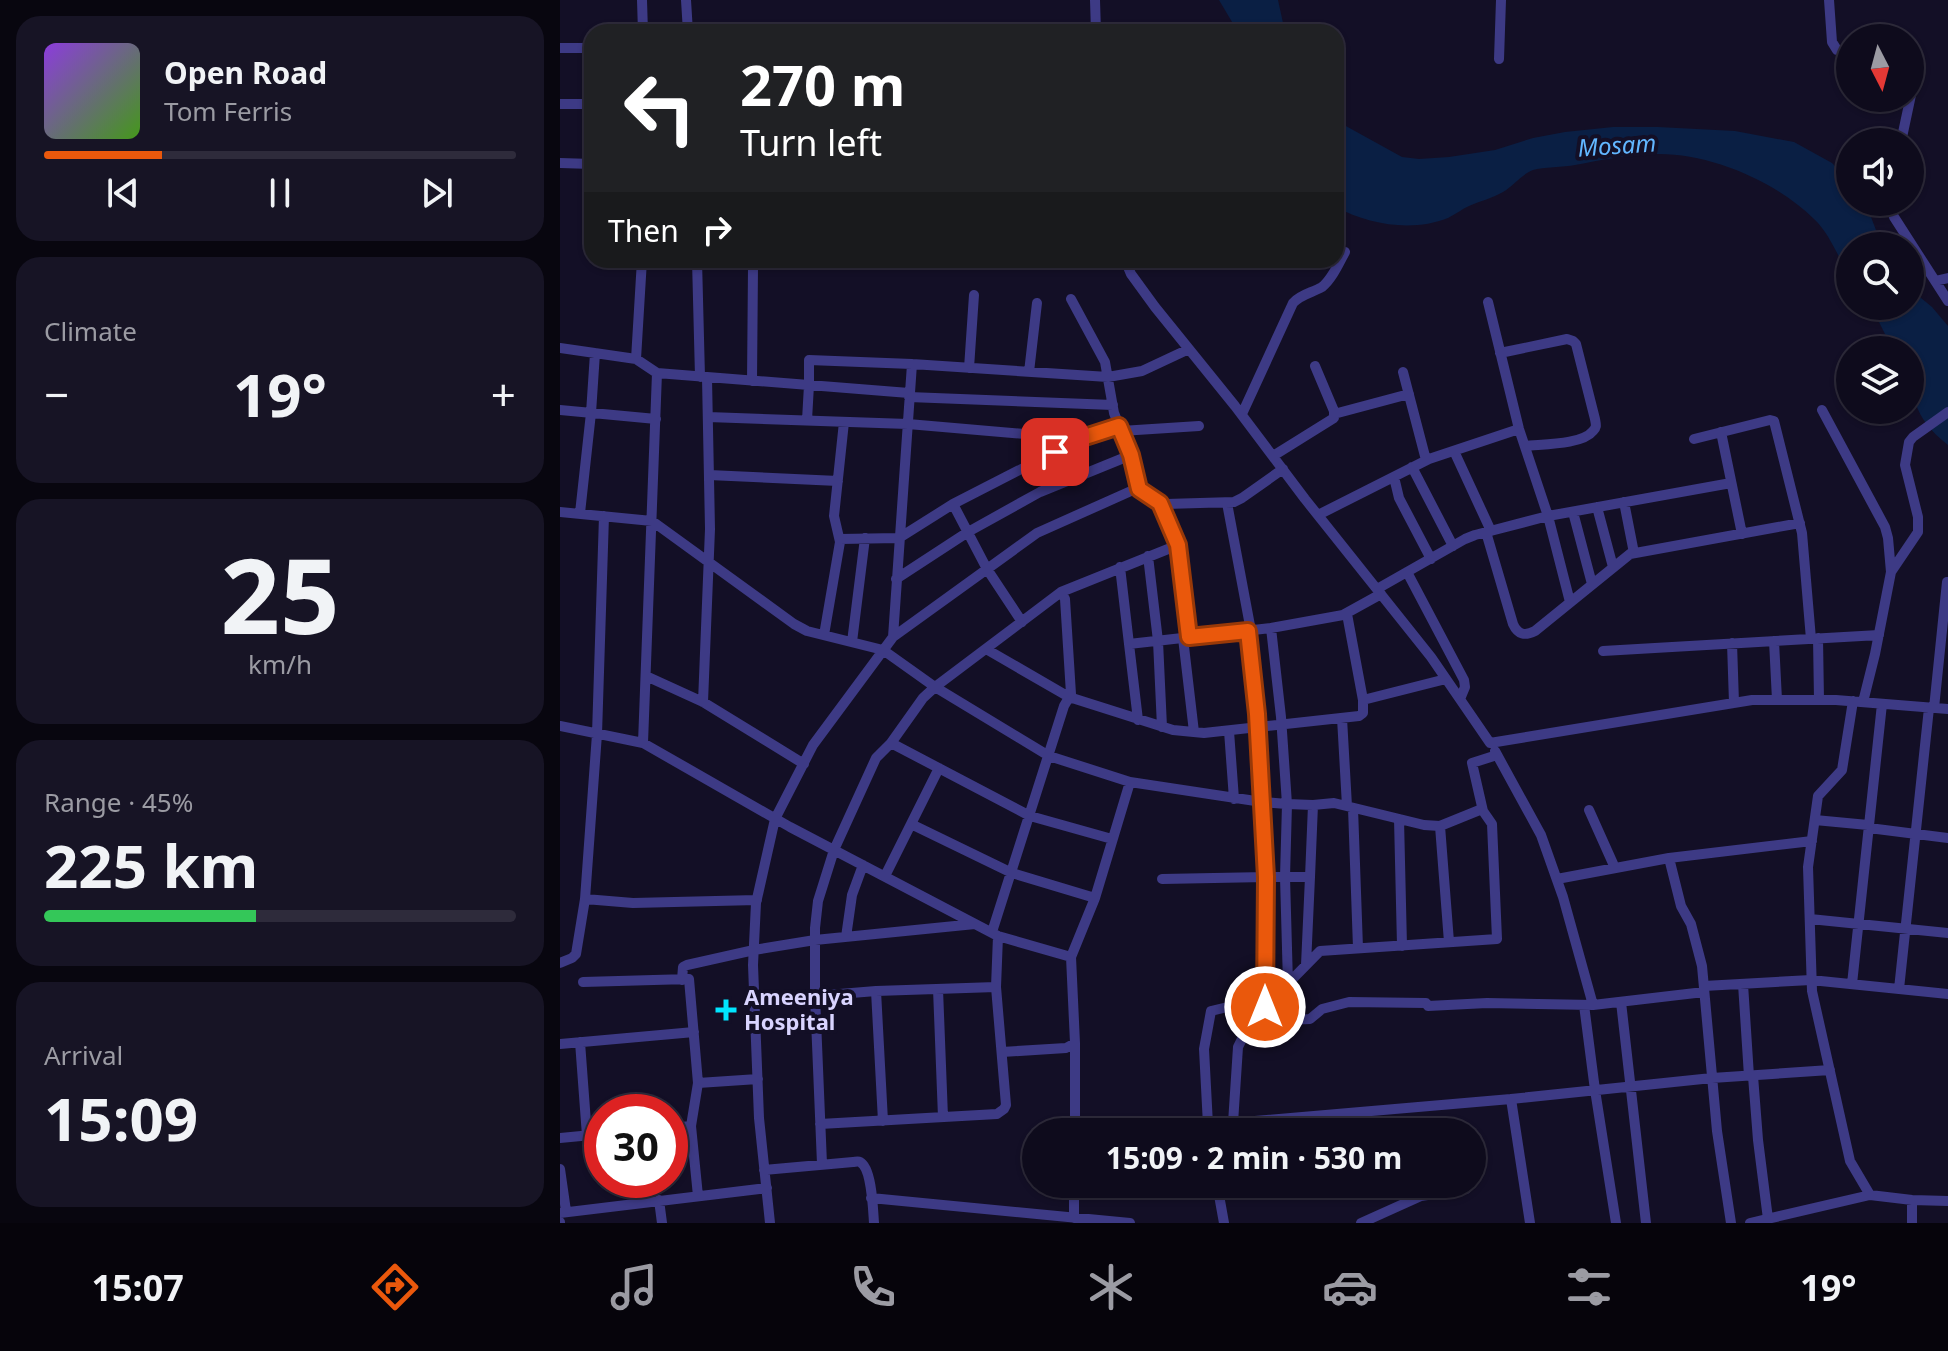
<!DOCTYPE html>
<meta charset="utf-8">
<style>
:root{--surface:#0e0b1c;--page:#171425;--text:#f1f3f6;--muted:#9b9ba3;--line:#2e2b3b;--accent:#ea580c}
body{margin:0;font-family:"Noto Sans",sans-serif;background:var(--page);color:var(--text);height:100vh;display:flex;flex-direction:column;font-size:30px;white-space:nowrap}
*{box-sizing:border-box;margin:0}
p{font-size:26px;color:var(--muted)}
.icon{flex:none;width:44px;height:44px;fill:none;stroke:currentColor;stroke-width:2;stroke-linecap:round;stroke-linejoin:round}
.map{position:relative;flex:1;overflow:hidden}
.panel{display:flex;flex-direction:column;gap:16px;padding:16px;background:#08060f;width:560px}
.panel>*{flex:none}
.top-card{position:absolute;left:24px;top:24px;width:760px;height:244px;border-radius:24px;box-shadow:0 2px 6px #0004,0 0 0 2px var(--line);background:#202124;color:#fff;overflow:hidden}
.needle{width:52px;rotate:174deg}
.buttons{position:absolute;left:1276px;top:24px;display:grid;gap:16px}
.buttons a{display:grid;place-items:center;width:88px;height:88px;border-radius:50%;background:var(--surface);box-shadow:0 2px 6px #0004,0 0 0 2px var(--line);font-size:40px}
.speed{position:absolute;left:24px;top:1094px;display:flex;gap:16px;font-size:40px;font-weight:700;text-align:center}
.speed>*{display:grid;place-content:center;width:104px;height:104px;border-radius:50%;background:var(--surface);box-shadow:0 2px 6px #0004,0 0 0 2px var(--line);line-height:1}
.speed .limit{border:12px solid #d22;background:#fff;color:#111}
.pin{position:absolute;display:grid;place-items:center;width:68px;height:68px;color:#fff;margin:-34px;border-radius:16px;box-shadow:0 4px 12px #0006}
.me{position:absolute;width:88px;margin:-44px;rotate:0deg;stroke-linejoin:round;filter:drop-shadow(0 0 6px #0008)}
.turn{display:flex;align-items:center;gap:28px;height:168px;padding:0 24px;font-size:36px}
.turn .icon{width:104px;height:104px;stroke-width:2.5}
.turn b{display:block;font-size:56px;line-height:68px}
.then{display:flex;align-items:center;height:76px;padding:0 24px;background:#0003;gap:16px;font-size:30px}
.big{font-size:60px;font-weight:700;line-height:1.1}
.panel .tile{flex:1;display:flex;flex-direction:column;justify-content:center;gap:12px;min-width:0;padding:0 28px;border-radius:24px;background:var(--page)}
.panel .dial{align-items:center;gap:0}
.dial b{font-size:104px;line-height:1}
.song{display:flex;align-items:center;gap:24px}
.cover{width:96px;height:96px;border-radius:12px;background:linear-gradient(135deg,hsl(270 70% 55%),hsl(100 70% 35%))}
.played{height:8px;border-radius:4px;background:linear-gradient(90deg,var(--accent) 25%,var(--line) 25%)}
.keys{display:flex;justify-content:space-around;direction:ltr}
.heat{display:flex;justify-content:space-between;align-items:center;font-size:44px;direction:ltr}
.charge{height:12px;border-radius:6px;background:linear-gradient(90deg,#34c759 45%,var(--line) 0)}
.trip{position:absolute;left:462px;top:1118px;width:464px;height:80px;border-radius:40px;background:var(--surface);box-shadow:0 2px 6px #0004,0 0 0 2px var(--line);font-weight:700;line-height:80px;text-align:center}
.menu{display:flex;height:128px;justify-content:space-around;align-items:center;background:#06040b;color:var(--muted)}
.menu .icon{width:56px;height:56px}
.menu .on{color:var(--accent)}
.menu b{font-size:36px;color:var(--text)}
main{display:flex;flex:1;min-height:0}
.map>svg:first-child{display:block}
.water{fill:#0a1f44}
.lines{fill:none;stroke-linecap:round;stroke-linejoin:round}
.minor{stroke:#3d3a85;stroke-width:10}
.route-casing{stroke:#983908;stroke-width:20}
.route{stroke:#ea580c;stroke-width:14}
.poi-dot{fill:#00e5ff;stroke:#130f26;stroke-width:3}
.labels{text-anchor:middle;stroke-width:8;stroke-linejoin:round;paint-order:stroke}
.poi-label{font-size:22px;font-weight:bold;fill:#d9d4ff;stroke:#130f26;text-anchor:start}
.water-label{font-size:24px;font-style:italic;fill:#62b6ff;stroke:#130f26}
</style>
<main>
<section class="panel">
<div class="tile">
<div class="song"><i class="cover"></i><div><b>Open Road</b><p>Tom Ferris</p></div></div>
<div class="played"></div>
<div class="keys"><svg class="icon" aria-label="previous" viewBox="0 0 24 24"><path d="M18 5L8 12l10 7zM5 5v14"/></svg><svg class="icon" aria-label="pause" viewBox="0 0 24 24"><path d="M8 5v14M16 5v14"/></svg><svg class="icon" aria-label="next" viewBox="0 0 24 24"><path d="M6 5l10 7-10 7zM19 5v14"/></svg></div>
</div>
<div class="tile"><p>Climate</p>
<div class="heat"><a>−</a><b class="big">19°</b><a>+</a></div>
</div>
<div class="tile dial"><b>25</b><p>km/h</p></div>
<div class="tile"><p>Range · 45%</p><b class="big">225 km</b><div class="charge"></div></div>
<div class="tile"><p>Arrival</p><b class="big">15:09</b></div>
</section>
<div class="map">
<svg width="1388" height="1223" viewBox="0 0 1388 1223">
<rect width="100%" height="100%" fill="#130f26"/>
<path class="water" d="M659,0H718L725,32H678Z
M776,116L784,125L842,157L859,159L889,157L935,150L973,138L1005,132L1053,127H1098L1175,131L1234,142L1272,163L1290,182V202H1303L1311,217L1322,246H1290V275C1277,257 1271,235 1254,219C1216,181 1148,152 1094,154C1067,155 1041,160 1015,165C1004,167 983,167 973,170C962,174 953,186 943,192C933,198 920,201 909,206C902,209 896,214 888,218C853,232 809,225 776,207Z
M1350,289L1372,307L1388,326V445C1352,417 1350,393 1350,350H1333L1311,306H1350Z"/>
<g class="lines">
<path class="minor" d="M82,0L83,32
M126,0L128,32
M535,0L536,32
M1269,0L1272,42L1277,50L1290,53
M0,48H32
M939,59L941,0
M0,104H32
M1341,142L1358,62L1356,56L1350,54
M0,163L32,164
M1329,202L1334,217L1388,301
M137,260L140,377
M191,260L193,267L192,381
M565,260L571,274L595,307L675,406L745,499L871,657L930,743L1192,700H1276L1388,709
M1375,281L1388,278
M511,299L545,362L554,413L571,455L579,489L600,503L606,504L674,502L682,498L723,469
M928,302L959,429L988,516L1010,602
M0,348L76,359L97,373L83,743
M940,353L1007,339L1013,341L1016,344L1035,419C1036,425 1037,427 1033,431C1022,445 982,444 965,446
M76,359L82,260
M409,368L414,295
M469,372L477,303
M843,372L866,460
M97,373L349,393
M349,397L553,405
M0,410L96,419
M1262,410L1325,527L1328,538L1331,572
M682,414L733,303C741,294 752,293 762,287C772,279 779,263 785,252
M774,414L849,394
M148,417L348,424L522,439
M247,420L249,385V360L352,364L548,377L582,371L629,349
M561,431L639,426
M1161,432L1182,534
M1134,439L1210,420L1214,421L1242,533L1251,639
M894,451L931,531
M713,456L774,418V411L755,366
M852,467L893,546
M149,475L278,481
M834,477L839,498L871,559
M1064,502L1074,553
M667,503L691,631
M393,504L427,569L462,622
M1037,507L1053,567
M0,512L92,521L234,624L247,631L323,650L375,687L363,698L331,743L470,816L552,839
M1013,512L1032,584
M20,513L31,413L35,353
M758,515L869,459L959,429
M44,516L37,734L25,899L73,903L197,900
M926,532L953,624C958,635 965,636 975,631L1070,554L1240,523
M280,539L339,538L393,504L520,439L559,426
M618,545L629,637
M588,556L598,641L602,727
M560,567L569,644
M847,572L904,680L905,687L900,699
M336,579L408,532L480,492L571,455
M817,589L905,539L915,535L988,516L1171,483
M501,592L618,545L600,503
M711,628L783,615L821,594
M688,631L697,714L702,802L727,804L725,877L728,984
M264,635L280,542L274,516L284,422
M333,637L352,364
M623,638L634,732
M1258,638L1259,700
M1214,641L1217,700
M292,642L305,538
M1172,643L1174,703
M426,649L509,697L613,730L644,733L799,716L803,713V700L787,614
M1043,651L1319,635
M86,676L143,702L244,764
M803,700L886,679
M1293,701L1282,770L1258,796L1248,867L1252,991L1290,1161L1310,1195L1352,1200L1388,1201
M143,702L150,529L147,378
M1303,702L1315,654L1331,572L1358,532V517L1345,465L1349,442L1353,437L1388,412
M1374,708L1387,582
M782,718L787,806
M0,726L83,743L230,827L438,936L511,957L535,898L570,782L489,756L375,687L501,592L505,599L511,694L504,706L432,932
M669,731L674,799
M935,751L981,835L1003,897L1033,1005L1144,992
M570,782L702,802L706,877H750L753,805L727,804L721,717L711,628L569,644L578,720
M753,805L774,803L864,825L880,826L922,809
M793,808L798,948
M1029,810L1055,868
M839,819L842,946
M1255,820L1308,825L1309,828L1388,838
M351,824L452,873L535,898
M880,826L889,942
M325,876L379,768
M602,879L706,877L705,1021L750,1019L762,1009L789,1002L866,1003L868,1006L927,1003L1033,1005
M997,879L1109,858
M1250,919L1388,933
M286,937L292,895L303,865
M0,963L12,958L16,954L25,899
M746,965L750,877
M122,980L123,967L127,965L194,950L255,940L415,924
M23,982L129,979L138,1083L198,1079
M1183,984L1189,1076
M1292,984L1322,704
M1144,986L1251,980L1388,994
M378,989L383,1117
M1339,989L1369,708
M316,991L323,1121
M255,996L316,991L436,987
M705,998L651,1011L644,1049L648,1125L951,1099
M1061,1002L1086,1223
M1024,1005L1035,1090L1056,1223
M705,1007L760,951L937,939L932,824L923,811L912,763L937,755
M20,1042L27,1136
M0,1044L134,1032
M442,1052L506,1048L515,1043L511,957
M1193,1076L1198,1140L1208,1219
M138,1083L131,1126L138,1196
M673,1123L678,1047L683,1037L705,1021
M260,1124L437,1114L444,1109L446,1105L436,987L438,936
M110,1128L131,1126
M515,1132V1043
M0,1138L42,1134
M262,1164L255,996V928L258,901L274,850L316,758L331,743
M0,1169L6,1211
M204,1170L293,1162C295,1162 298,1161 300,1162C312,1168 313,1210 314,1223
M657,1184L664,1223
M311,1198L570,1223
M99,1200L102,1223
M0,1213L207,1188
M514,1218V1184
M0,1222V1223
M210,1223L199,1118L193,965L196,903L215,819L253,745L333,637L477,533L571,491L579,489
M801,1223L861,1196L906,1189
M970,1223L951,1099L1152,1078L1270,1070
M1171,1223L1157,1131L1142,966L1131,924L1121,906L1109,858L1252,841
M1190,1223L1310,1195
M1352,1223V1200"/>
</g>
<g class="lines">
<defs>
<path id="route" d="M495,452L525,437L559,426L571,455L579,489L600,503L618,545L629,637L688,631L697,714L706,877L705,1007"/>
</defs>
<use href="#route" class="route-casing"/>
<use href="#route" class="route"/>
</g>
<path class="poi-dot" d="M162 998h8v8h8v8h-8v8h-8v-8h-8v-8h8z"/>
<g class="labels">
<g class="poi-label">
<text x="184" y="1005">Ameeniya<tspan x="184" dy="25">Hospital</tspan></text>
</g>
<g class="water-label">
<text transform="translate(1057 146) rotate(-4)" y="8">Mosam</text>
</g>
</g>
</svg>
<div class="buttons">
<a><svg class="needle" viewBox="-14 -14 28 28"><path d="M0-13l5 13h-10z" fill="#e53935"/><path d="M0 13l5-13h-10z" fill="#9b9ba3"/></svg></a>
<a><svg class="icon" aria-label="sound" viewBox="0 0 24 24"><path d="M4 9h4l5-4v14l-5-4H4zM17 9q2 3 0 6"/></svg></a>
<a><svg class="icon" aria-label="search" viewBox="0 0 24 24"><circle cx="10" cy="10" r="6"/><path d="M15 15l6 6"/></svg></a>
<a><svg class="icon" aria-label="layers" viewBox="0 0 24 24"><path d="M12 4l9 5-9 5-9-5zM3 14l9 5 9-5"/></svg></a>
</div>
<div class="speed"><div class="limit">30</div></div>
<div class="pin" style="left:495px;top:452px;background:#d93025"><svg class="icon" aria-label="arrive" viewBox="0 0 24 24"><path d="M6 21V4h12l-3 4 3 4H6"/></svg></div>
<svg class="me" style="left:705px;top:1007px" viewBox="-20 -20 40 40"><circle r="17" fill="#ea580c" stroke="#fff" stroke-width="3"/><path d="M0-11L8 9 0 5-8 9z" fill="#fff"/></svg>
<div class="trip">15:09 · 2 min · 530 m</div>
<div class="top-card">
<div class="turn"><svg class="icon" aria-label="left" viewBox="0 0 24 24"><path d="M17 20v-9H6M10 6l-5 5 5 5"/></svg><div><b>270 m</b>Turn left</div></div>
<div class="then">Then<svg class="icon" aria-label="right" viewBox="0 0 24 24"><path d="M7 20v-9h11M14 6l5 5-5 5"/></svg></div>
</div>
</div>
</main>
<nav class="menu">
<b>15:07</b>
<svg class="icon on" aria-label="directions" viewBox="0 0 24 24"><path d="M12 3l9 9-9 9-9-9zM9 14v-3h6M13 9l2 2-2 2"/></svg>
<svg class="icon" aria-label="music" viewBox="0 0 24 24"><path d="M9 18V5l10-2v13"/><circle cx="6" cy="18" r="3"/><circle cx="16" cy="16" r="3"/></svg>
<svg class="icon" aria-label="phone" viewBox="0 0 24 24"><path d="M5 4h4l2 5-3 2q2 4 5 5l2-3 5 2v4C11 20 4 13 5 4z"/></svg>
<svg class="icon" aria-label="climate" viewBox="0 0 24 24"><path d="M12 3v18M4 7l16 10M4 17L20 7"/></svg>
<svg class="icon" aria-label="car" viewBox="0 0 24 24"><path d="M5 17H2v-5l4-1 3-4h7l3 4 3 1v5h-3M9 17h6M6 11h13"/><circle cx="7" cy="17" r="2"/><circle cx="17" cy="17" r="2"/></svg>
<svg class="icon" aria-label="filters" viewBox="0 0 24 24"><path d="M4 7h16M4 17h16"/><circle cx="9" cy="7" r="2"/><circle cx="15" cy="17" r="2"/></svg>
<b>19°</b>
</nav>
